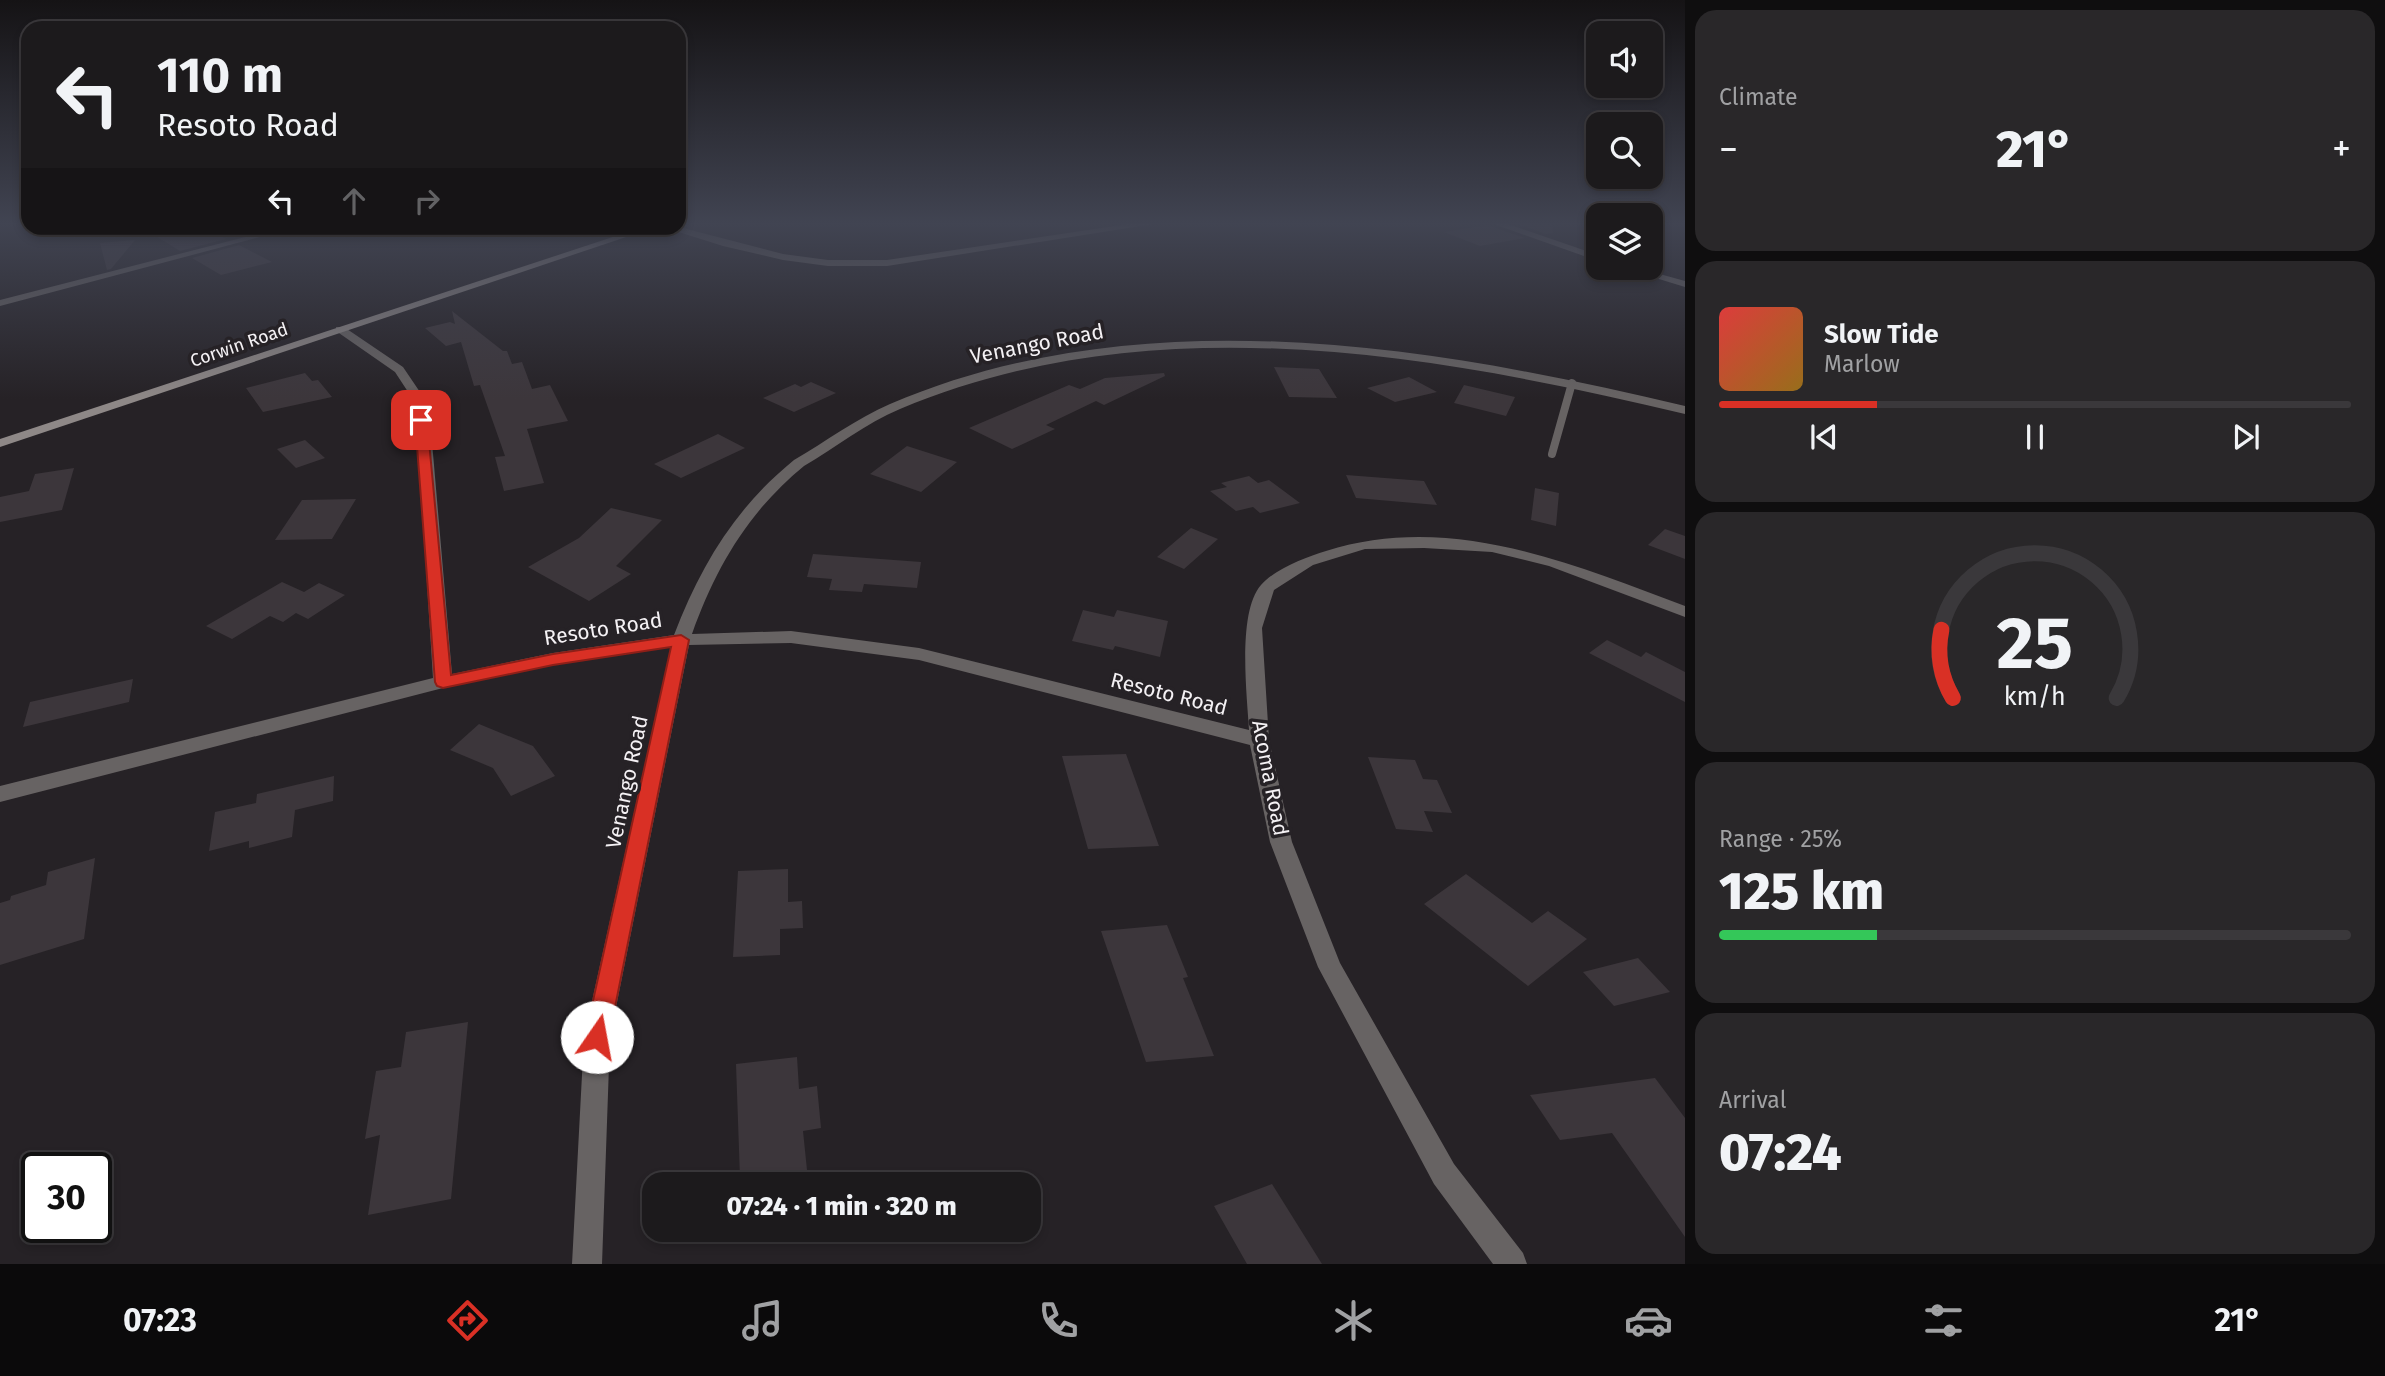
<!DOCTYPE html>
<meta charset="utf-8">
<style>
:root{--surface:#1c1a1c;--page:#292729;--text:#f1f3f6;--muted:#a0a1a3;--line:#3a383b;--accent:#d93025}
body{margin:0;font-family:"Fira Sans",sans-serif;background:var(--page);color:var(--text);height:100vh;display:flex;flex-direction:column;font-size:26px;white-space:nowrap}
*{box-sizing:border-box;margin:0}
p{font-size:23px;color:var(--muted)}
.icon{flex:none;width:38px;height:38px;fill:none;stroke:currentColor;stroke-width:2;stroke-linecap:round;stroke-linejoin:round}
.map{position:relative;flex:1;overflow:hidden}
.sheet{display:flex;flex-direction:column;gap:10px;padding:10px;background:#0f0e0f;width:700px}
.sheet>*{flex:none}
.guide{position:absolute;left:21px;top:21px;width:665px;height:214px;border-radius:21px;box-shadow:0 4px 10px #0003,0 0 0 2px var(--line);background:#1c1a1c;color:var(--text);overflow:hidden}
.buttons{position:absolute;left:1586px;top:21px;display:grid;gap:14px}
.buttons a{display:grid;place-items:center;width:77px;height:77px;border-radius:14px;background:var(--surface);box-shadow:0 4px 10px #0003,0 0 0 2px var(--line);font-size:35px}
.speed{position:absolute;left:21px;top:1152px;display:flex;gap:14px;font-size:35px;font-weight:700;text-align:center}
.speed>*{display:grid;place-content:center;width:91px;height:91px;border-radius:50%;background:var(--surface);box-shadow:0 4px 10px #0003,0 0 0 2px var(--line);line-height:1}
.speed .limit{border:4px solid #111;border-radius:10px;background:#fff;color:#111}
.pin{position:absolute;display:grid;place-items:center;width:60px;height:60px;color:#fff;margin:-30px;border-radius:14px;box-shadow:0 4px 10px #0006}
.me{position:absolute;width:77px;margin:-38px;rotate:12deg;stroke-linejoin:round;filter:drop-shadow(0 0 5px #0008)}
.turn{display:flex;align-items:center;gap:24px;height:147px;padding:0 21px;font-size:32px}
.turn .icon{width:91px;height:91px;stroke-width:2.5}
.turn b{display:block;font-size:49px;line-height:60px}
.lanes{display:flex;align-items:center;height:66px;padding:0 21px;background:#0003;justify-content:center;gap:35px;direction:ltr}
.lanes .off{opacity:.35}
.big{font-size:52px;font-weight:800;line-height:1.1}
.sheet .tile{flex:1;display:flex;flex-direction:column;justify-content:center;gap:10px;min-width:0;padding:0 24px;border-radius:21px;background:var(--page)}
.sheet .dial{align-items:center;gap:0}
.dial svg{height:182px;overflow:visible;fill:none;stroke:var(--line);stroke-width:7;stroke-linecap:round;text-anchor:middle}
.dial text{fill:var(--text);stroke:none}
.song{display:flex;align-items:center;gap:21px}
.cover{width:84px;height:84px;border-radius:10px;background:linear-gradient(135deg,hsl(0 70% 55%),hsl(40 70% 35%))}
.played{height:7px;border-radius:4px;background:linear-gradient(90deg,var(--accent) 25%,var(--line) 25%)}
.keys{display:flex;justify-content:space-around;direction:ltr}
.heat{display:flex;justify-content:space-between;align-items:center;font-size:38px;direction:ltr}
.charge{height:10px;border-radius:5px;background:linear-gradient(90deg,#34c759 25%,var(--line) 0)}
.trip{position:absolute;left:642px;top:1172px;width:399px;height:70px;border-radius:21px;background:var(--surface);box-shadow:0 4px 10px #0003,0 0 0 2px var(--line);font-weight:800;line-height:70px;text-align:center}
.dock{display:flex;height:112px;justify-content:space-around;align-items:center;background:#0b0a0b;color:var(--muted)}
.dock .icon{width:49px;height:49px}
.dock .selected{color:var(--accent)}
.dock b{font-size:32px;color:var(--text)}
main{display:flex;flex:1;min-height:0}
.map>svg:first-child{display:block}
.building{fill:#3c363b}
.lines{fill:none;stroke-linecap:round;stroke-linejoin:round}
.lane{stroke:#676363;stroke-width:8}
.street{fill:#676363;fill-rule:evenodd}
.secondary{fill:#8e8887;fill-rule:evenodd}
.route{fill:#d93025;stroke:#8d1f18;stroke-width:2}
.labels{text-anchor:middle;stroke-width:7;stroke-linejoin:round;paint-order:stroke}
.far-street-label{font-size:18px;fill:#f4f1f4;stroke:#262226}
.street-label{font-size:21px;fill:#f4f1f4;stroke:#262226}
</style>
<main>
<div class="map">
<svg width="1685" height="1264" viewBox="0 0 1685 1264">
<rect width="100%" height="100%" fill="#262226"/>
<path class="building" d="M1511,222H1552L1553,233L1546,234Z
M1487,225L1525,238L1480,246L1444,232Z
M188,228H203L226,239L180,251L154,235Z
M135,240L111,269L107,270L100,243Z
M239,245L272,262L221,275L192,258Z
M452,311L503,351H507L512,364L522,362L532,389L550,385L568,421L527,429L544,483L504,491L495,457L505,456L480,385L474,386L461,342L446,346L425,328L450,322L455,324Z
M1274,367L1319,369L1337,398L1289,397Z
M305,373L312,381L318,380L332,397L263,412L246,388Z
M1164,373L1165,376L1104,405L1096,401L1046,425L1055,429L1012,449L969,428L1069,385L1080,389L1105,378Z
M1409,377L1437,392L1395,402L1367,388Z
M811,382L836,393L794,412L763,398L795,384L801,387Z
M1464,385L1515,397L1506,416L1454,403Z
M718,434L745,448L681,478L654,464Z
M305,440L325,458L296,468L277,449Z
M907,446L957,462L921,492L870,474Z
M74,468L62,510L0,522V497L29,491L35,474Z
M1346,475L1424,481L1437,505L1356,498Z
M1249,476L1258,483L1269,480L1300,503L1260,513L1253,507L1236,511L1210,491L1227,487L1221,483Z
M1535,488L1559,493L1556,526L1531,520Z
M356,499L332,539L275,540L302,500Z
M611,508L662,520L616,566L631,574L589,601L528,567L579,538Z
M1191,528L1218,539L1184,569L1157,557Z
M1665,529L1685,536V559L1648,545Z
M813,554L921,562L917,588L864,584L862,592L829,590L832,579L807,577Z
M282,582L304,592L319,583L345,595L308,619L296,613L283,622L270,616L232,639L206,626Z
M1083,610L1114,617L1117,610L1168,621L1160,657L1115,646L1113,650L1072,641Z
M1607,640L1641,657L1646,652L1685,672V702L1589,653Z
M133,679L129,702L23,727L30,702Z
M479,724L533,746L555,776L511,796L493,768L450,750Z
M1126,754L1159,846L1088,849L1062,756Z
M1368,757L1415,760L1423,779L1437,780L1452,813L1424,811L1433,832L1396,829Z
M334,776L333,801L295,810L292,837L249,848V841L209,851L215,812L256,803L257,794Z
M95,858L84,939L0,965V903L10,900L11,896L46,885L48,872Z
M788,869V902L802,901L803,928L780,929V955L733,957L738,871Z
M1466,874L1532,923L1548,911L1587,939L1528,986L1424,904Z
M1167,925L1188,977L1183,978L1214,1056L1146,1062L1101,931Z
M1638,958L1670,992L1614,1006L1583,972Z
M468,1022L451,1199L368,1215L380,1135L365,1139L376,1071L401,1067L406,1032Z
M797,1057L799,1089L817,1086L821,1128L803,1131L807,1170L740,1178L736,1064Z
M1655,1078L1685,1118V1237L1612,1133L1560,1140L1530,1095Z
M1272,1184L1322,1264H1247L1214,1206Z"/>
<g class="lines">
<path class="lane" d="M1552,454L1572,383"/>
<path class="street" d="M1141,222H1166L887,266H828L783,260L723,246L666,228L679,227L783,254L828,260H887Z
M1488,222H1502L1598,255V261Z
M280,228H294L0,306V300Z
M1623,268H1638L1685,281V287Z
M336,327H344L403,367L424,398L432,442L452,674L553,653L674,635C701,565 735,508 794,460C825,442 857,418 890,404C1141,297 1429,345 1685,406V414C1431,353 1149,304 900,409C866,423 835,448 804,466C748,512 716,567 692,634L791,631L919,648L1249,730C1247,695 1237,612 1261,585C1275,569 1306,557 1326,551C1451,512 1569,563 1685,606V617L1549,566L1492,552L1424,548L1365,549L1313,565L1274,590L1262,628L1269,740L1292,842L1340,963L1454,1164L1523,1253L1527,1264H1493L1434,1184L1318,967L1270,842L1250,745L919,660L791,643L689,645L610,1037L602,1264H572L584,1037L671,647L553,665L443,688L0,802V786L433,678L418,442L412,398L395,372L336,331Z"/>
<path class="secondary" d="M640,228H653L0,447V439Z"/>
</g>
<linearGradient id="sky" x2="0" y2="1"><stop stop-color="#151315"/><stop offset="0.56" stop-color="#414452"/><stop offset="1" stop-color="#414452" stop-opacity="0"/></linearGradient>
<rect width="1685" height="399" fill="url(#sky)"/>
<path class="route" d="M421,416L427,420L451,675L553,654L681,635L689,640L609,1037L605,1045L597,1048L589,1045L585,1037L671,647L553,665L443,688L437,686L435,682L415,420Z"/>
<g class="labels">
<g class="far-street-label">
<text transform="translate(239 345) rotate(-19)" y="6">Corwin Road</text>
</g>
<g class="street-label">
<text transform="translate(1037 344) rotate(-11)" y="7">Venango Road</text>
<text transform="translate(603 629) rotate(-9)" y="7">Resoto Road</text>
<text transform="translate(1169 694) rotate(14)" y="7">Resoto Road</text>
<text transform="translate(1270 778) rotate(79)" y="7">Acoma Road</text>
<text transform="translate(627 782) rotate(-78)" y="7">Venango Road</text>
</g>
</g>
</svg>
<div class="buttons">
<a><svg class="icon" aria-label="sound" viewBox="0 0 24 24"><path d="M4 9h4l5-4v14l-5-4H4zM17 9q2 3 0 6"/></svg></a>
<a><svg class="icon" aria-label="search" viewBox="0 0 24 24"><circle cx="10" cy="10" r="6"/><path d="M15 15l6 6"/></svg></a>
<a><svg class="icon" aria-label="layers" viewBox="0 0 24 24"><path d="M12 4l9 5-9 5-9-5zM3 14l9 5 9-5"/></svg></a>
</div>
<div class="speed"><div class="limit">30</div></div>
<div class="pin" style="left:421px;top:420px;background:#d93025"><svg class="icon" aria-label="arrive" viewBox="0 0 24 24"><path d="M6 21V4h12l-3 4 3 4H6"/></svg></div>
<svg class="me" style="left:597px;top:1037px" viewBox="-20 -20 40 40"><circle r="19" fill="#fff"/><path d="M0-13L10 11 0 6-10 11z" fill="#d93025"/></svg>
<div class="trip">07:24 · 1 min · 320 m</div>
<div class="guide">
<div class="turn"><svg class="icon" aria-label="left" viewBox="0 0 24 24"><path d="M17 20v-9H6M10 6l-5 5 5 5"/></svg><div><b>110 m</b>Resoto Road</div></div>
<div class="lanes"><svg class="icon" aria-label="left" viewBox="0 0 24 24"><path d="M17 20v-9H6M10 6l-5 5 5 5"/></svg><svg class="icon off" aria-label="ahead" viewBox="0 0 24 24"><path d="M12 20V5M6 11l6-6 6 6"/></svg><svg class="icon off" aria-label="right" viewBox="0 0 24 24"><path d="M7 20v-9h11M14 6l5 5-5 5"/></svg></div>
</div>
</div>
<section class="sheet">
<div class="tile"><p>Climate</p>
<div class="heat"><a>−</a><b class="big">21°</b><a>+</a></div>
</div>
<div class="tile">
<div class="song"><i class="cover"></i><div><b>Slow Tide</b><p>Marlow</p></div></div>
<div class="played"></div>
<div class="keys"><svg class="icon" aria-label="previous" viewBox="0 0 24 24"><path d="M18 5L8 12l10 7zM5 5v14"/></svg><svg class="icon" aria-label="pause" viewBox="0 0 24 24"><path d="M8 5v14M16 5v14"/></svg><svg class="icon" aria-label="next" viewBox="0 0 24 24"><path d="M6 5l10 7-10 7zM19 5v14"/></svg></div>
</div>
<div class="tile dial"><svg viewBox="0 0 100 80">
<path d="M14 69A42 42 0 1 1 86 69"/>
<path d="M14 69A42 42 0 0 1 9 39" stroke="#d93025"/>
<text x="50" y="56" font-size="32" font-weight="700">25</text>
<text x="50" y="72" font-size="11">km/h</text>
</svg></div>
<div class="tile"><p>Range · 25%</p><b class="big">125 km</b><div class="charge"></div></div>
<div class="tile"><p>Arrival</p><b class="big">07:24</b></div>
</section>
</main>
<nav class="dock">
<b>07:23</b>
<svg class="icon selected" aria-label="directions" viewBox="0 0 24 24"><path d="M12 3l9 9-9 9-9-9zM9 14v-3h6M13 9l2 2-2 2"/></svg>
<svg class="icon" aria-label="music" viewBox="0 0 24 24"><path d="M9 18V5l10-2v13"/><circle cx="6" cy="18" r="3"/><circle cx="16" cy="16" r="3"/></svg>
<svg class="icon" aria-label="phone" viewBox="0 0 24 24"><path d="M5 4h4l2 5-3 2q2 4 5 5l2-3 5 2v4C11 20 4 13 5 4z"/></svg>
<svg class="icon" aria-label="climate" viewBox="0 0 24 24"><path d="M12 3v18M4 7l16 10M4 17L20 7"/></svg>
<svg class="icon" aria-label="car" viewBox="0 0 24 24"><path d="M5 17H2v-5l4-1 3-4h7l3 4 3 1v5h-3M9 17h6M6 11h13"/><circle cx="7" cy="17" r="2"/><circle cx="17" cy="17" r="2"/></svg>
<svg class="icon" aria-label="filters" viewBox="0 0 24 24"><path d="M4 7h16M4 17h16"/><circle cx="9" cy="7" r="2"/><circle cx="15" cy="17" r="2"/></svg>
<b>21°</b>
</nav>
